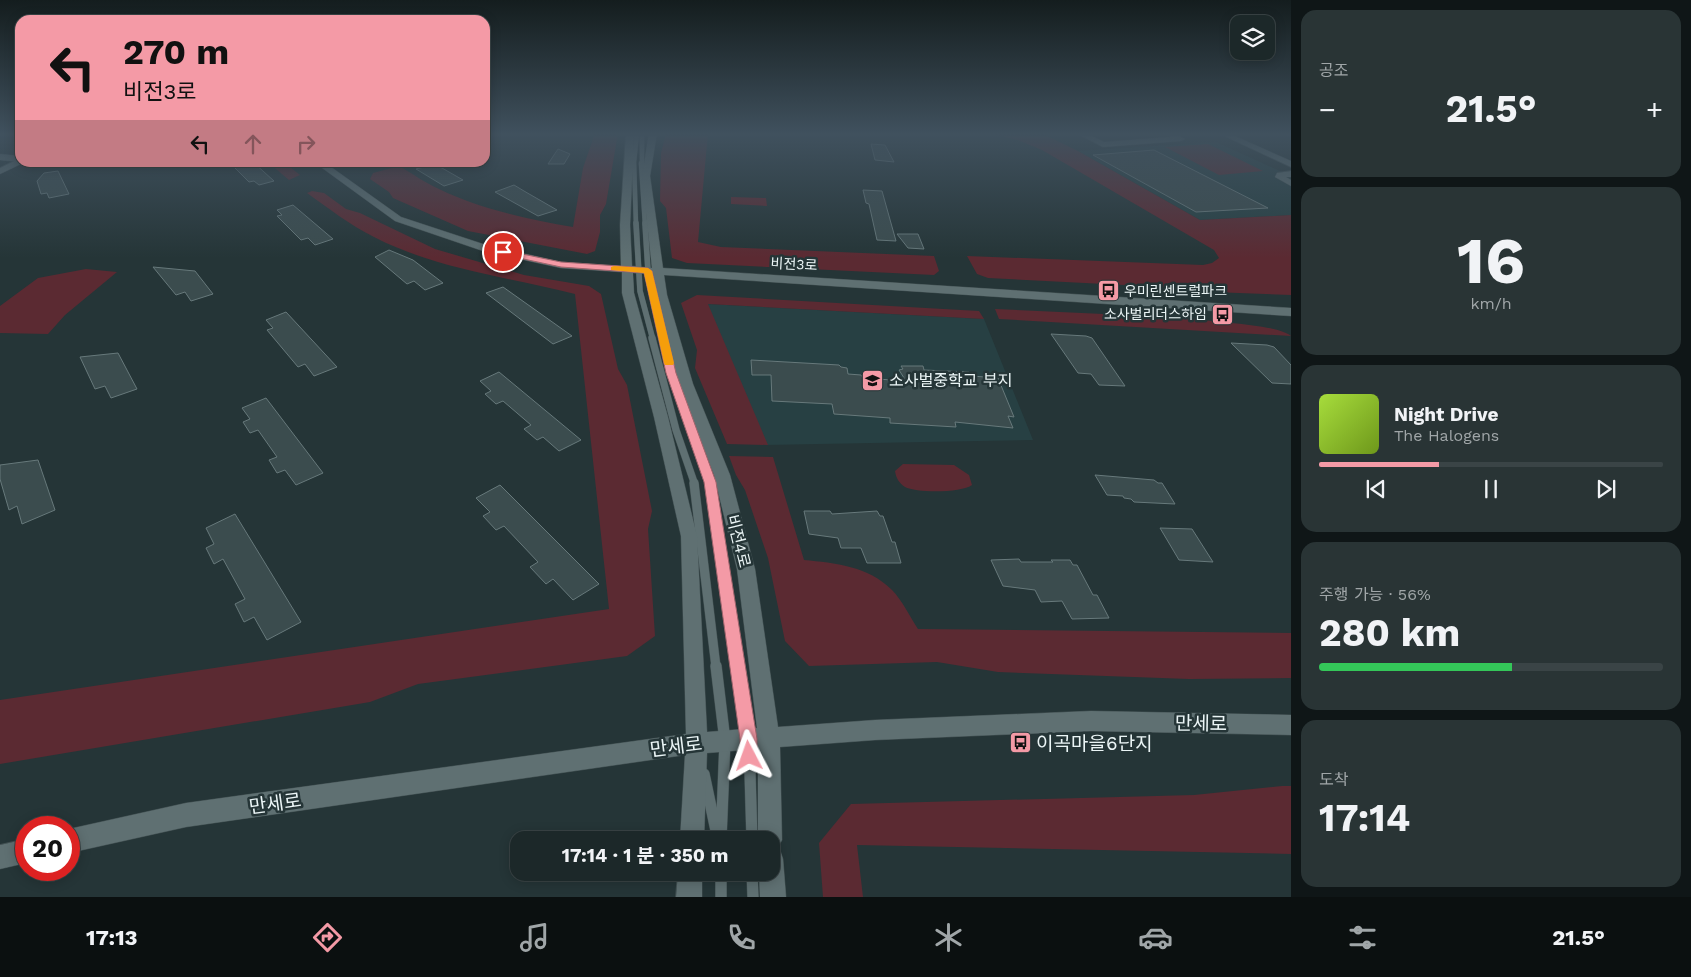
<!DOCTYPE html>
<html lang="ko">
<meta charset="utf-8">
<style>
:root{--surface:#1c2829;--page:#293435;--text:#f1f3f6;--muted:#a0a6a8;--line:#3a4446;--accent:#f49aa6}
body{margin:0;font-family:"Work Sans","Noto Sans KR",sans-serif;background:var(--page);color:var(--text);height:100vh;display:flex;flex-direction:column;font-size:19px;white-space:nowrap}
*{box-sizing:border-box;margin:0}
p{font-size:16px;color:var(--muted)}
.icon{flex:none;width:28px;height:28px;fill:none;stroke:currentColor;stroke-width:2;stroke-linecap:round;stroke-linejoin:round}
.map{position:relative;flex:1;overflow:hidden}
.sheet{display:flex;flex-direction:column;gap:10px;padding:10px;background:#0f1617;width:400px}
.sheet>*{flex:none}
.top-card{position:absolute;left:15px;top:15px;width:475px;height:152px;border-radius:15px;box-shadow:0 2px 12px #0003,0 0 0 1px var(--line);background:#f49aa6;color:#111;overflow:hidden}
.buttons{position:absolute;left:1230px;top:15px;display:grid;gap:10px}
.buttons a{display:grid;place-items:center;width:45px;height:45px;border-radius:10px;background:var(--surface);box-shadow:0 2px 12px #0003,0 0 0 1px var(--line);font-size:25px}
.speed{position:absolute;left:15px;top:816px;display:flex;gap:10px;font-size:25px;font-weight:700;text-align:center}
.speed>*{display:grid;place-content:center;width:65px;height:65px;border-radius:50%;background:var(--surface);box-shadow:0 2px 12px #0003,0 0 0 1px var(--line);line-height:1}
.speed .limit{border:8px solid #d22;background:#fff;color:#111}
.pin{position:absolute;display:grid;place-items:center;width:42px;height:42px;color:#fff;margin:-21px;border:2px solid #fff;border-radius:50%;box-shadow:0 1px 5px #0007}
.me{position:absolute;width:55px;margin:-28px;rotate:356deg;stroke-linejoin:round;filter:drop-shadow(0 0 4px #0008)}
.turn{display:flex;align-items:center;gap:18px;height:105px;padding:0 25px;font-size:22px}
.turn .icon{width:65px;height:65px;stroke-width:2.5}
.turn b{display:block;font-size:35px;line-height:42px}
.lanes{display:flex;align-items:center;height:48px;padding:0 25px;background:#0003;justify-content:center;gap:25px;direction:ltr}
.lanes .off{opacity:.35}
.big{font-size:38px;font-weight:700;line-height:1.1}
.sheet .card{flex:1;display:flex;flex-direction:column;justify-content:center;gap:8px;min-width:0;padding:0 18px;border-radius:15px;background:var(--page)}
.sheet .dial{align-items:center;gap:0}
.dial b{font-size:65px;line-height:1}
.song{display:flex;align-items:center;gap:15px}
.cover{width:60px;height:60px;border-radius:8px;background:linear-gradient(135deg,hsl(80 70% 55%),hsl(80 70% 35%))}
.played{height:5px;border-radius:2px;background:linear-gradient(90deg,var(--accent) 35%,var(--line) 35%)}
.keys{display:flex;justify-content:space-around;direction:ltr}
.heat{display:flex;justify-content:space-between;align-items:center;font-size:28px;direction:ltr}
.charge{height:8px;border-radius:4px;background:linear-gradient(90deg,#34c759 56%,var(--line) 0)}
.trip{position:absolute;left:510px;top:831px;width:270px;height:50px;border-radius:15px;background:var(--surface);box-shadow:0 2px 12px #0003,0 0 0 1px var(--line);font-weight:700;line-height:50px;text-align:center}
.dock{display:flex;height:80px;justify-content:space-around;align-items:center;background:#0b1010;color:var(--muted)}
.dock .icon{width:35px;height:35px}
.dock .selected{color:var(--accent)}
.dock b{font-size:22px;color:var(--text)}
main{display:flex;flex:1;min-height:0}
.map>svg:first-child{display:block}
.built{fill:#274043}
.green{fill:#5b2a32}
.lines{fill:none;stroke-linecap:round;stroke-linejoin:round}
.stream{stroke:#704a56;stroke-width:3}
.building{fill:#3b4c4e;stroke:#67797b}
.lane-far4-casing{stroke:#425052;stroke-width:5}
.lane-far3-casing{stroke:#425052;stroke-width:6}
.lane-far2-casing{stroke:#425052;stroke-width:8}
.lane-far1-casing{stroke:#425052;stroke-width:10}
.lane-casing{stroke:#425052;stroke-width:12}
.street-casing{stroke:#425052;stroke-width:1}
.secondary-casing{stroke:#425052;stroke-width:1}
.lane-far4{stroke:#5f7072;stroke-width:4.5}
.lane-far3{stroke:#5f7072;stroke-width:5.5}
.lane-far2{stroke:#5f7072;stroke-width:7}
.lane-far1{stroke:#5f7072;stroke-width:9}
.lane{stroke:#5f7072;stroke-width:11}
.street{fill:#5f7072;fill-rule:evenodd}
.secondary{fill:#5f7072;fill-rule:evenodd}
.route{fill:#f49aa6;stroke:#9f646c}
.slow{fill:#f59e0b}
.labels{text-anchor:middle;stroke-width:5;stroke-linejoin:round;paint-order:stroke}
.far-street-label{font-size:14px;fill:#ebf5f6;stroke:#253537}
.far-poi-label{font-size:14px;fill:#ebf5f6;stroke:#253537;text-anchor:start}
.poi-label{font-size:16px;fill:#ebf5f6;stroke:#253537;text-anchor:start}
.street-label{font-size:16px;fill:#ebf5f6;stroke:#253537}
.near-street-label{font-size:19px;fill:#ebf5f6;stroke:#253537}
.near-poi-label{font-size:19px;fill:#ebf5f6;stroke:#253537;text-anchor:start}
</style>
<main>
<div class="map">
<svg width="1291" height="897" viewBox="0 0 1291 897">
<rect width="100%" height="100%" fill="#253537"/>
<path class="built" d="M1216,142L1291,176V215L1200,220L1078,151Z
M707,304L984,319L1033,440L765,445Z"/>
<path class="green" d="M595,133H618L606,204L600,215V232L595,251L587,254L468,231L393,198L389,192L370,179L373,173L399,166C412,173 425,183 439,189C480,209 528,219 573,227L583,168Z
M666,133H708L698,242L721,247L934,256L939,271L934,275L687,263L672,258L666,208L660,201L661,153Z
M988,133H1041L1078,151L1200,220L1291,215V295L1212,292L1183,288L988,278L977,274L967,256L1203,265L1212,263L1219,258L1214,250L1042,150L1018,140Z
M1208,144L1263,171L1219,175L1165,147Z
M269,163H285L300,175L289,180Z
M312,191L324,193L346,209L360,213L435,249L524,275L589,286L601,294L618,369L627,385L652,511L648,529L655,636L627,656L418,684L370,702L0,764V700L609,609L575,294C508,277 436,269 374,237C350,225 328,208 307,193Z
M731,197L766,198L767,206L731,204Z
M86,269L117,272L65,315L48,334L0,333V306L38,278Z
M697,295L979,311L984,319L708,304L768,445L727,444L695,368L697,350L681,303Z
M995,309L1191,318C1213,323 1278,324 1291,336L999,319Z
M729,456L773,457L804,560C835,563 868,566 892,590C902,600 910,617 918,629L1291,633V678L1189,679L998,672L937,662L809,666L785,641L768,558L745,490L736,475Z
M903,464L954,465L969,475L972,485C962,493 916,493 905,487C899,483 896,478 895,471Z
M1282,786H1291V854L857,845L863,897H823L819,843L851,804L1194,795Z"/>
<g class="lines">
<path class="stream" d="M1285,133L1291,135"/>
</g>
<path class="building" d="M871,144L885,145L894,162L875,160Z
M558,149L570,154L564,164H548Z
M1154,150L1268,208L1196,212L1093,155Z
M229,162H253L274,181L259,185L254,181L249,182Z
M435,164L463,180L444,186L416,169Z
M58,171L69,194L49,198L47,193L41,194L37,181L44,173Z
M514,185L524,191L557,210L538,216L495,192Z
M863,190L882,191L896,241L877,240L869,204L866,203Z
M293,205L333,239L315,245L308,238L301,240L277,216L282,215L277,210Z
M897,234H918L924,249L908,248Z
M389,250L413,260L443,283L425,290L414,281L407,284L375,257Z
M153,267L195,271L213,294L191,301L185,292L176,295Z
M503,287L572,336L553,344L486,293Z
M286,312L337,367L314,376L305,364L298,367L267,330L273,328L266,320Z
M1051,334L1086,336L1092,338L1125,386L1099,385L1091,374L1078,373Z
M1231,343L1267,345L1274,347L1291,365V384L1272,383Z
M118,353L137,389L111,398L105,386L95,389L80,357Z
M751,360L839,365L841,367L847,368L848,374L861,375L863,378L906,381L899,370L903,369L901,366H923L924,370L969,372L972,376L998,378L1014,417L1008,416L1013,428L955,422L956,427L890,423V418L834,414L832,404L772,401L771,375H752Z
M499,372L581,440L559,451L543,437L537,440L524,429L531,425L503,401L496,404L485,394L491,391L480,381Z
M266,398L323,473L296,485L285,470L277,473L269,460L277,457L258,430L250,433L243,422L250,419L242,408Z
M38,460L55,510L22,524L17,506L9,510L0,479V465Z
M1095,475L1154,480L1158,483H1162L1175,504L1134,502L1131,499L1124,498L1123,496L1107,495Z
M500,485L599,584L573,600L553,579L546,584L530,567L538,562L504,526L496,530L483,516L490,512L476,498Z
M804,511H830L832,514L877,511L880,516H883L892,542H895L901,563H867L861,548H841L838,538L809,534Z
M235,514L301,622L267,640L254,617L244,622L235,604L245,599L223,559L214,564L206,548L214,544L206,528Z
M1160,528L1192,529L1213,562L1179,560Z
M1019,559L1021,562H1053L1051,560H1070L1073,565H1077L1093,595H1097L1109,618L1072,619L1062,601L1041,602L1035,590L1003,586L991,560Z"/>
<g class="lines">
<defs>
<path id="lane-far4" d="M642,133V167
M641,163L645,225
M636,225L634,162L637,133"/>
<path id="lane-far3" d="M636,223L640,291L653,340
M645,223L648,271L663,340"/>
<path id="lane-far2" d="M652,338L676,430L695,485
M663,338L671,373L710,485"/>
<path id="lane-far1" d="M694,483L716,667
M710,483L738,667"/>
<path id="lane" d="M716,666L725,741L721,840
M738,666L749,739L752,840
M704,774L718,840
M721,872V897
M752,872L753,897"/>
<path id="street" d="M1076,133H1086L1104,142L1171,137L1164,133H1174L1185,139L1181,141L1103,147Z
M0,154L20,156V162L0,160Z
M1291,171V177H1286L1291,180V186L1275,177L1277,173Z"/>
<path id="secondary" d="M626,133H634L630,225L632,266L652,268L642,176L649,133H657L650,176L663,268L1291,308V316L664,275L667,295L693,384L730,475L755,569L778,727L875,720L1091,711L1291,715V735L1091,731L875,740L780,747L782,840L777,849L780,850L783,859L786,897H760L759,872H771V840H758V749L707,753L704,840H680L685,755L186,827L69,853V829L186,803L686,734L681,536L654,417L622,293V272L561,268L483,251L395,221L314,162H324L401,217L486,245L561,262L621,266L620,225ZM633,273L653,274L655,295L679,384L714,475L737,569L757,728L707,732L697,536L668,417L634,293Z
M1218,133H1228L1291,161V167Z
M20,158V162L23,163L0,174V168Z
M26,839V863L0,869V845Z
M678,872H702V897H676Z"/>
</defs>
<use href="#lane-far4" class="lane-far4-casing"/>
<use href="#lane-far3" class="lane-far3-casing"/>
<use href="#lane-far2" class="lane-far2-casing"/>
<use href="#lane-far1" class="lane-far1-casing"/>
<use href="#lane" class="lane-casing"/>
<use href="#street" class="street-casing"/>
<use href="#secondary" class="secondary-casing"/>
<use href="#lane-far4" class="lane-far4"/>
<use href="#lane-far3" class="lane-far3"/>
<use href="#lane-far2" class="lane-far2"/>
<use href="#lane-far1" class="lane-far1"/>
<use href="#lane" class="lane"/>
<use href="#street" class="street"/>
<use href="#secondary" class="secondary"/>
</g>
<linearGradient id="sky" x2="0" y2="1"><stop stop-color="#141d1e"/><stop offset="0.52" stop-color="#40515e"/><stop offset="1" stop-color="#40515e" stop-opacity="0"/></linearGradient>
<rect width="1291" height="258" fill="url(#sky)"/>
<path class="route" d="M503,250L561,262L648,268L652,271L676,373L716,482L757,739V756L755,762L749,764L743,762L741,756L740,739L704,482L666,373L644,273L561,267L500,254L499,252Z"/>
<path class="slow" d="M614,266L648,268L652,271L674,363L673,365H665L664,363L644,273L611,270V267Z"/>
<defs>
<symbol id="bus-square" viewBox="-11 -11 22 22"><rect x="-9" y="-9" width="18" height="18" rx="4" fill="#f49aa6" stroke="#253537"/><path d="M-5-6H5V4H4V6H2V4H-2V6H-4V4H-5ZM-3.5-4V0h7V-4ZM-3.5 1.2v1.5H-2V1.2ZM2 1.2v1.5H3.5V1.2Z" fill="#111"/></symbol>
<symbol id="school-square" viewBox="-11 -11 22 22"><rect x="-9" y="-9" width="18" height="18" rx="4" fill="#f49aa6" stroke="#253537"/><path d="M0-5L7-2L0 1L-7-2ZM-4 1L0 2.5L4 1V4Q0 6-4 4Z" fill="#111"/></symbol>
</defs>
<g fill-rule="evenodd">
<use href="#bus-square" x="1096" y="278" width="25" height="25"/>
<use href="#bus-square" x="1210" y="302" width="25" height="25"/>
<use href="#school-square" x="860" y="368" width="25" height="25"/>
<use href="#bus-square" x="1008" y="730" width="25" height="25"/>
</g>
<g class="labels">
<g class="far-street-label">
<text transform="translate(794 264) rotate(3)" y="5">비전3로</text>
</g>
<g class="far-poi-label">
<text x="1124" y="296">우미린센트럴파크</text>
<text x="1207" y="319" text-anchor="end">소사벌리더스하임</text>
</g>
<g class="poi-label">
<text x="889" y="386">소사벌중학교 부지</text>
</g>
<g class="street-label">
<text transform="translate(739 541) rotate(76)" y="6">비전4로</text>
</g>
<g class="near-street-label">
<text transform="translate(1201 723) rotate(1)" y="7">만세로</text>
<text transform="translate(676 746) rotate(-7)" y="7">만세로</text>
<text transform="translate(275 803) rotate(-8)" y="7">만세로</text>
</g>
<g class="near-poi-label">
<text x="1036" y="750">이곡마을6단지</text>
</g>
</g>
</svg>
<div class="buttons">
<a><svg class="icon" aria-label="layers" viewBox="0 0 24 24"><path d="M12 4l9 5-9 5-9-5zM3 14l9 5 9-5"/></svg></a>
</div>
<div class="speed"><div class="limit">20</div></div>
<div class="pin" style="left:503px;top:252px;background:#d93025"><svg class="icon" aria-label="arrive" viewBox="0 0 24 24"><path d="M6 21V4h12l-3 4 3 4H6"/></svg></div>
<svg class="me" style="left:749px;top:756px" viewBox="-20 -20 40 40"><path d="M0-17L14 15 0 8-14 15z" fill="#f49aa6" stroke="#fff" stroke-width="4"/></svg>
<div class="trip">17:14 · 1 분 · 350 m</div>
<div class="top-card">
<div class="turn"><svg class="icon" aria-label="left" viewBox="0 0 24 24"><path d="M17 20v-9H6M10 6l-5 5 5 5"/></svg><div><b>270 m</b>비전3로</div></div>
<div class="lanes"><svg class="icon" aria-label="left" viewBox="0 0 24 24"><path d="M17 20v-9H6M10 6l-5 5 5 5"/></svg><svg class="icon off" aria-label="ahead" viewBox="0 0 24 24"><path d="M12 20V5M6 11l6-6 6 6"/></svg><svg class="icon off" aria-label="right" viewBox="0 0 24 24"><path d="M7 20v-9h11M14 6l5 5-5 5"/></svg></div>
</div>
</div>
<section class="sheet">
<div class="card"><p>공조</p>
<div class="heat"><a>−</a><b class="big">21.5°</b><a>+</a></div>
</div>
<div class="card dial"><b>16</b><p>km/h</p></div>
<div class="card">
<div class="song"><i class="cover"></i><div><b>Night Drive</b><p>The Halogens</p></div></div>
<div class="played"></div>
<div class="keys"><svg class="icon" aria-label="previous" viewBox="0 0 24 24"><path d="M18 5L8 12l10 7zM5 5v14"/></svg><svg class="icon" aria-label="pause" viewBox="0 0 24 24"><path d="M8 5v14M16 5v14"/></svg><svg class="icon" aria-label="next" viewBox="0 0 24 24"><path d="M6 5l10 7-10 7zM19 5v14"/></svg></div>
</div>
<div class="card"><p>주행 가능 · 56%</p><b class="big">280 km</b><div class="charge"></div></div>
<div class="card"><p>도착</p><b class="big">17:14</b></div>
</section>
</main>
<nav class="dock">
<b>17:13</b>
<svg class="icon selected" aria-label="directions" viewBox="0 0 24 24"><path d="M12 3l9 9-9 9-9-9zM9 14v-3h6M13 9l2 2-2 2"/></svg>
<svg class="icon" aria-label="music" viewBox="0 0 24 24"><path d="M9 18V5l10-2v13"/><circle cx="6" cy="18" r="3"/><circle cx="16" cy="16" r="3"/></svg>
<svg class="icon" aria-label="phone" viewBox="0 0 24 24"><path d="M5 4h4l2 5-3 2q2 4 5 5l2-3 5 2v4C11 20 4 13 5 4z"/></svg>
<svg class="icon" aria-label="climate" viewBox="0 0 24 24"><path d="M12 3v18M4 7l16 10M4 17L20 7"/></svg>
<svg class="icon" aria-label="car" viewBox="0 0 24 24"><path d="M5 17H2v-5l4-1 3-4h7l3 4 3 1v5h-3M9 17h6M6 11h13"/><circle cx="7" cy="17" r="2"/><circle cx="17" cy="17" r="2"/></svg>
<svg class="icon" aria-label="filters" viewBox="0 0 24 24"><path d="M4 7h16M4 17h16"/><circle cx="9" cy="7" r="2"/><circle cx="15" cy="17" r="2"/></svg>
<b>21.5°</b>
</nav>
